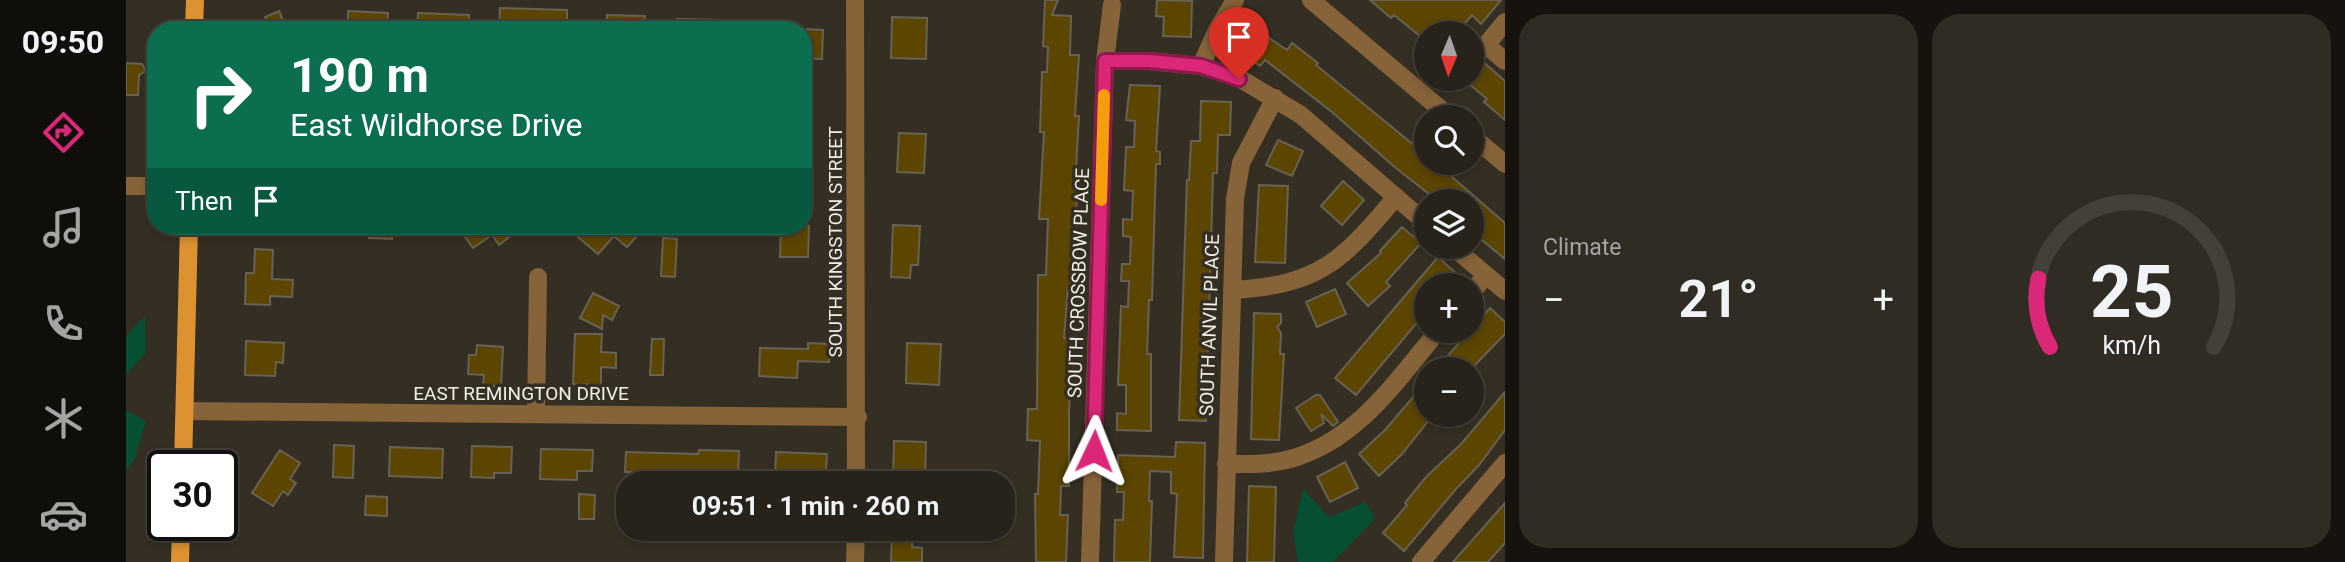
<!DOCTYPE html>
<meta charset="utf-8">
<style>
:root{--surface:#28231a;--page:#302b23;--text:#f1f3f6;--muted:#a5a4a2;--line:#444039;--accent:#db2777}
body{margin:0;font-family:Roboto,sans-serif;background:var(--page);color:var(--text);height:100vh;display:flex;flex-direction:column;font-size:26px;white-space:nowrap}
*{box-sizing:border-box;margin:0}
p{font-size:23px;color:var(--muted)}
.icon{flex:none;width:38px;height:38px;fill:none;stroke:currentColor;stroke-width:2;stroke-linecap:round;stroke-linejoin:round}
.map{position:relative;flex:1;overflow:hidden}
.panel{display:flex;flex-direction:column;gap:14px;padding:14px;background:#16130e;width:840px}
.panel>*{flex:none}
.guide{position:absolute;left:21px;top:21px;width:665px;height:214px;border-radius:28px;box-shadow:0 4px 10px #0003,0 0 0 2px var(--line);background:#0b6e4f;color:#fff;overflow:hidden}
.needle{width:46px;rotate:182deg}
.fabs{position:absolute;left:1288px;top:21px;display:grid;gap:14px}
.fabs a{display:grid;place-items:center;width:70px;height:70px;border-radius:50%;background:var(--surface);box-shadow:0 4px 10px #0003,0 0 0 2px var(--line);font-size:35px}
.speed{position:absolute;left:21px;top:450px;display:flex;gap:14px;font-size:35px;font-weight:700;text-align:center}
.speed>*{display:grid;place-content:center;width:91px;height:91px;border-radius:50%;background:var(--surface);box-shadow:0 4px 10px #0003,0 0 0 2px var(--line);line-height:1}
.speed .limit{border:4px solid #111;border-radius:10px;background:#fff;color:#111}
.pin{position:absolute;display:grid;place-items:center;width:60px;height:60px;color:#fff;margin:-72px -30px;border-radius:50% 50% 50% 0;rotate:-45deg;box-shadow:0 0 7px #0007}
.pin .icon{rotate:45deg}
.me{position:absolute;width:77px;margin:-38px;rotate:2deg;stroke-linejoin:round;filter:drop-shadow(0 0 5px #0008)}
.turn{display:flex;align-items:center;gap:24px;height:147px;padding:0 28px;font-size:32px}
.turn .icon{width:91px;height:91px;stroke-width:2.5}
.turn b{display:block;font-size:49px;line-height:60px}
.then{display:flex;align-items:center;height:66px;padding:0 28px;background:#0003;gap:14px;font-size:26px}
.big{font-size:52px;font-weight:700;line-height:1.1}
.panel .card{flex:1;display:flex;flex-direction:column;justify-content:center;gap:10px;min-width:0;padding:0 24px;border-radius:28px;background:var(--page)}
.panel .dial{align-items:center;gap:0}
.dial svg{height:182px;overflow:visible;fill:none;stroke:var(--line);stroke-width:7;stroke-linecap:round;text-anchor:middle}
.dial text{fill:var(--text);stroke:none}
.heat{display:flex;justify-content:space-between;align-items:center;font-size:38px;direction:ltr}
.panel .tiles{flex:1;display:grid;gap:14px;grid-template-columns:repeat(2,1fr)}
.trip{position:absolute;left:490px;top:471px;width:399px;height:70px;border-radius:28px;background:var(--surface);box-shadow:0 4px 10px #0003,0 0 0 2px var(--line);font-weight:700;line-height:70px;text-align:center}
main{display:flex;flex:1;min-height:0}
.dock{display:flex;flex-direction:column;width:126px;justify-content:space-around;align-items:center;background:#100e0a;color:var(--muted)}
.dock .icon{width:49px;height:49px}
.dock .current{color:var(--accent)}
.dock b{font-size:32px;color:var(--text)}
.map>svg:first-child{display:block}
.green{fill:#074f32}
.building{fill:#5c4500;stroke:#686254;stroke-width:2}
.lines{fill:none;stroke-linecap:round;stroke-linejoin:round}
.minor{stroke:#87633a;stroke-width:18}
.major{stroke:#dd9232;stroke-width:18}
.route-casing{stroke:#8e194d;stroke-width:18}
.route{stroke:#db2777;stroke-width:12}
.slow{stroke:#f59e0b;stroke-width:12}
.labels{text-anchor:middle;stroke-width:7;stroke-linejoin:round;paint-order:stroke}
.street-label{font-size:19px;fill:#f0ede5;stroke:#352f23}
</style>
<main>
<nav class="dock">
<b>09:50</b>
<svg class="icon current" aria-label="directions" viewBox="0 0 24 24"><path d="M12 3l9 9-9 9-9-9zM9 14v-3h6M13 9l2 2-2 2"/></svg>
<svg class="icon" aria-label="music" viewBox="0 0 24 24"><path d="M9 18V5l10-2v13"/><circle cx="6" cy="18" r="3"/><circle cx="16" cy="16" r="3"/></svg>
<svg class="icon" aria-label="phone" viewBox="0 0 24 24"><path d="M5 4h4l2 5-3 2q2 4 5 5l2-3 5 2v4C11 20 4 13 5 4z"/></svg>
<svg class="icon" aria-label="climate" viewBox="0 0 24 24"><path d="M12 3v18M4 7l16 10M4 17L20 7"/></svg>
<svg class="icon" aria-label="car" viewBox="0 0 24 24"><path d="M5 17H2v-5l4-1 3-4h7l3 4 3 1v5h-3M9 17h6M6 11h13"/><circle cx="7" cy="17" r="2"/><circle cx="17" cy="17" r="2"/></svg>
</nav>
<div class="map">
<svg width="1379" height="562" viewBox="0 0 1379 562">
<rect width="100%" height="100%" fill="#352f23"/>
<path class="green" d="M19,316L20,353L0,375V336Z
M0,410L20,421L9,458L0,472Z
M1177,489L1203,517L1240,502L1249,519L1207,562H1172L1167,532Z"/>
<path class="building" d="M919,0H932L926,15L945,16L944,55H953L949,116H953L949,187H951L948,289L942,288L938,338L947,339L943,410V486H935L934,515H942L940,562H910L909,494H912L914,441L901,440L902,409H911L912,275H920L922,219H913L918,132H914L916,72H921L922,47L917,46Z
M1031,0L1066,1L1065,37L1037,36L1038,17L1030,16Z
M1244,0H1375L1355,24L1346,15L1330,33H1300V41L1268,15L1265,18Z
M374,8L441,10V30H373Z
M153,11L161,30H144L139,17Z
M222,11L262,13L261,30H222Z
M292,13L343,15V30H291Z
M481,15L519,16V30H480Z
M766,17L801,18L800,59L765,58Z
M551,19L599,20V30H551Z
M1128,28L1161,50L1166,43L1192,63L1190,65L1300,155V163H1310L1379,223V259L1346,232V201H1312L1271,169L1206,112L1139,60L1134,66L1113,51Z
M677,29L697,30L696,59L677,58Z
M1346,52L1379,81V120L1358,102L1361,99L1337,79H1346Z
M0,63L16,64L20,71L13,75L12,95H0Z
M1004,85L1034,86L1030,151L1034,152V164H1030L1026,300H1023L1021,354H1025V431L991,430V413L1000,414V385H992L995,306L1002,307L1003,281H995L996,264H1004L1005,237L997,236V219L1006,220L1007,191L998,190L1000,147H1008L1009,121L1000,120Z
M1075,101L1105,102L1104,135H1092L1091,173H1087L1080,421L1053,420L1061,180H1063L1065,141H1074Z
M773,133L800,134L798,173L771,172Z
M1152,140L1177,151L1166,176L1140,165Z
M1217,181L1238,200L1216,225L1195,206Z
M1133,185L1162,186L1159,263L1129,262Z
M767,225L794,226L792,265H785L784,278L765,277Z
M244,226H266V239L243,238Z
M331,226H381L387,234L373,245L366,235L347,248Z
M439,226H501L512,235L501,247L488,236L472,254Z
M655,226H683L682,257H654Z
M1276,227L1295,243L1260,282L1264,286L1242,306L1221,283L1255,253L1254,251Z
M537,238L551,239L549,277L535,276Z
M129,249L147,250L146,279L167,280L166,297L144,296V305L119,304L120,273H128Z
M1312,257L1332,275L1323,285H1300V312L1230,395L1209,378Z
M1209,289L1220,314L1191,327L1180,302Z
M467,293L493,306L486,320L477,315L476,329L454,318Z
M1364,308L1379,322V334L1345,369H1310Z
M1128,313L1155,314V323L1151,327L1155,333L1154,354H1158L1153,440L1125,439Z
M449,334H476L475,352L490,353V368L475,367V385L447,384Z
M526,339H538L537,375H524Z
M120,341L158,343L157,363L150,362L149,376L119,375Z
M682,343L704,344L703,362L672,361L671,378L633,376L634,348L682,349Z
M781,343L815,344L813,385L780,383Z
M351,345L377,347L375,387L357,385L358,375L342,374L343,355H350Z
M1300,382V415H1307L1276,454L1253,476L1233,454L1259,430Z
M1379,392V430L1353,465L1330,489L1278,551L1257,533L1281,505L1279,503L1300,477L1336,443Z
M1190,395H1194L1212,422L1207,426L1195,414L1198,423L1185,431L1170,408Z
M768,441L800,442L799,483H778V481L767,480Z
M1050,442L1079,443L1077,558L1048,557L1051,494L1045,493V472L1024,471L1023,501H1026L1024,562H988L989,520H997L998,492H991L992,455L1049,457Z
M208,445L228,446L227,478L207,477Z
M346,446L386,447L385,473H368V478L345,477Z
M264,447L317,449L316,478L263,476Z
M415,449L467,450L466,471H451V480L414,479Z
M154,450L174,463L164,479L170,483L162,495L157,491L147,506L126,493Z
M573,450L613,451L612,477H603V483H587V478L552,477V482L511,481V472H499L500,452L572,454Z
M650,452L701,454L700,471H688L687,483H668V479L649,478Z
M1219,462L1232,488L1204,502L1191,477Z
M1123,486L1150,487L1148,562H1121Z
M453,494L469,495L468,519H453Z
M240,496L261,497V516L239,515Z
M1379,503V543L1362,562H1327Z
M661,528H705L704,539L661,538Z
M766,528H786V547L796,548V562H765Z"/>
<g class="lines">
<path class="minor" d="M729,0L730,483
M1185,0L1324,117
M1379,22L1360,45L1379,61
M979,61H1022L1075,66L1113,78L1175,115L1300,223
M1075,66L1091,30L1109,0
M1346,136L1379,164
M0,186H30
M1327,247L1379,291
M1106,290C1194,285 1216,261 1270,197
M1346,292L1360,275
M59,411L732,417
M410,414L412,277
M1100,464C1121,464 1143,465 1164,459C1231,441 1270,381 1312,331
M729,562L730,528
M964,562L979,61L986,5
M1098,562L1109,199L1115,163L1149,98
M1295,562L1379,463"/>
<path class="major" d="M68,30L69,0
M57,466L63,226
M54,562L55,525"/>
</g>
<g class="lines">
<defs>
<path id="route" d="M968,451L979,61H1023L1075,66L1113,79"/>
</defs>
<use href="#route" class="route-casing"/>
<use href="#route" class="route"/>
<path class="slow" d="M975,200L978,95"/>
</g>
<g class="labels">
<g class="street-label">
<text transform="translate(709 242) rotate(-90)" y="7">SOUTH KINGSTON STREET</text>
<text transform="translate(952 283) rotate(-88)" y="7">SOUTH CROSSBOW PLACE</text>
<text transform="translate(1083 325) rotate(-88)" y="7">SOUTH ANVIL PLACE</text>
<text x="395" y="400">EAST REMINGTON DRIVE</text>
</g>
</g>
</svg>
<div class="fabs">
<a><svg class="needle" viewBox="-14 -14 28 28"><path d="M0-13l5 13h-10z" fill="#e53935"/><path d="M0 13l5-13h-10z" fill="#a5a4a2"/></svg></a>
<a><svg class="icon" aria-label="search" viewBox="0 0 24 24"><circle cx="10" cy="10" r="6"/><path d="M15 15l6 6"/></svg></a>
<a><svg class="icon" aria-label="layers" viewBox="0 0 24 24"><path d="M12 4l9 5-9 5-9-5zM3 14l9 5 9-5"/></svg></a>
<a>+</a>
<a>−</a>
</div>
<div class="speed"><div class="limit">30</div></div>
<div class="pin" style="left:1113px;top:79px;background:#d93025"><svg class="icon" aria-label="arrive" viewBox="0 0 24 24"><path d="M6 21V4h12l-3 4 3 4H6"/></svg></div>
<svg class="me" style="left:968px;top:451px" viewBox="-20 -20 40 40"><path d="M0-17L14 15 0 8-14 15z" fill="#db2777" stroke="#fff" stroke-width="4"/></svg>
<div class="trip">09:51 · 1 min · 260 m</div>
<div class="guide">
<div class="turn"><svg class="icon" aria-label="right" viewBox="0 0 24 24"><path d="M7 20v-9h11M14 6l5 5-5 5"/></svg><div><b>190 m</b>East Wildhorse Drive</div></div>
<div class="then">Then<svg class="icon" aria-label="arrive" viewBox="0 0 24 24"><path d="M6 21V4h12l-3 4 3 4H6"/></svg></div>
</div>
</div>
<section class="panel">
<div class="tiles">
<div class="card"><p>Climate</p>
<div class="heat"><a>−</a><b class="big">21°</b><a>+</a></div>
</div>
<div class="card dial"><svg viewBox="0 0 100 80">
<path d="M14 69A42 42 0 1 1 86 69"/>
<path d="M14 69A42 42 0 0 1 9 39" stroke="#db2777"/>
<text x="50" y="56" font-size="32" font-weight="700">25</text>
<text x="50" y="72" font-size="11">km/h</text>
</svg></div>
</div>
</section>
</main>
